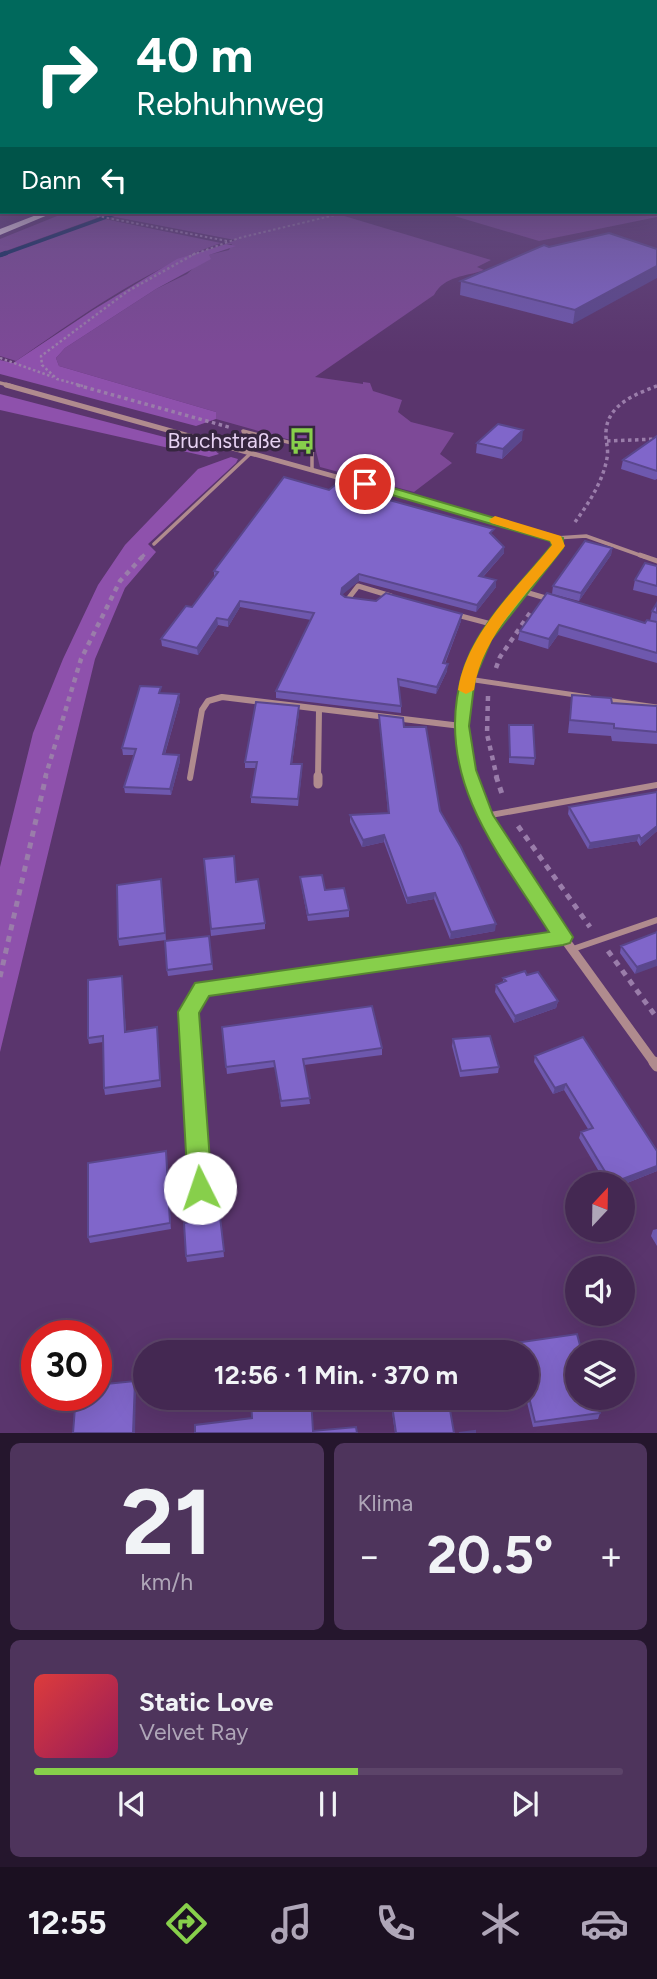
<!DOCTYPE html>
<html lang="de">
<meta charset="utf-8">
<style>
:root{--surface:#442852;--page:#4e345c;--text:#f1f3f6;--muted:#afa6b8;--line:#5c4469;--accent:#87cf4b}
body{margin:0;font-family:Figtree,sans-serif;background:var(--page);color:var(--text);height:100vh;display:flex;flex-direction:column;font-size:26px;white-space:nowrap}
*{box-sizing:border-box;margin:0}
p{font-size:23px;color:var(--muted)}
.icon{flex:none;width:38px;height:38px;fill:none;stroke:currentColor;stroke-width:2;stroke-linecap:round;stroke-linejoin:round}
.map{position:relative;height:1433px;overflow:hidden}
.side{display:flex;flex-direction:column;gap:10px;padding:10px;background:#25162d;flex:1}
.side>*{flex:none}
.top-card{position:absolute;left:0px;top:0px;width:658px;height:214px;box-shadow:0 7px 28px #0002,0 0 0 2px var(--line);background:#00695c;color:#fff;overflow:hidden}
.needle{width:46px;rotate:22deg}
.buttons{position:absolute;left:565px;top:1172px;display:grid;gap:14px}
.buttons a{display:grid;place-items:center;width:70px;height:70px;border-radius:50%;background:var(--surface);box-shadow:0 7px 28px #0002,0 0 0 2px var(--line);font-size:35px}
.speed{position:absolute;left:21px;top:1320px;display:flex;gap:14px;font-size:35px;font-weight:700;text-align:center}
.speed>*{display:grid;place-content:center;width:91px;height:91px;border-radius:50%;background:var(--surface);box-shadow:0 7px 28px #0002,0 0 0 2px var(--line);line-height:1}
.speed .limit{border:10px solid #d22;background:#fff;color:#111}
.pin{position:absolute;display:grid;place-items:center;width:60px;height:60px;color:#fff;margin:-30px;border:4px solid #fff;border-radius:50%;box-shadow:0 2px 7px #0007}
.me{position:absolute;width:77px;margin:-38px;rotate:356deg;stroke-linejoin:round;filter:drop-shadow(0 0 5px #0008)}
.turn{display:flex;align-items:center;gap:24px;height:147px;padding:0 21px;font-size:32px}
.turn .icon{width:91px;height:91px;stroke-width:2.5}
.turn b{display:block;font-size:49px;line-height:60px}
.then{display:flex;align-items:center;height:66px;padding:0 21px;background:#0003;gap:14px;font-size:26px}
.big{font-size:52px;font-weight:700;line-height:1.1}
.side .widget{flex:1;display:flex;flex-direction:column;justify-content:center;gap:10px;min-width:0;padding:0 24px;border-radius:10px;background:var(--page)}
.side .dial{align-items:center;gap:0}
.dial b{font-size:91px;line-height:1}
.song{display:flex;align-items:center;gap:21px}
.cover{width:84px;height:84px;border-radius:10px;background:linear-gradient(135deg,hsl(0 70% 55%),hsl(330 70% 35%))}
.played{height:7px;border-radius:4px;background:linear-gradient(90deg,var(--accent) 55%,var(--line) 55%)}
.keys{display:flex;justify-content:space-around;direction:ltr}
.heat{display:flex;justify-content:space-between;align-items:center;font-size:38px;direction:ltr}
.side .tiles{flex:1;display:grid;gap:10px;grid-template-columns:1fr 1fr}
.widget:last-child{grid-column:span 2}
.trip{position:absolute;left:133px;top:1340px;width:406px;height:70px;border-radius:35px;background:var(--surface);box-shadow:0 7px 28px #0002,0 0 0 2px var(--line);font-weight:700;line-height:70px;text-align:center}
.tab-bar{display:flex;height:112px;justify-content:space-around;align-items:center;background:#1b1021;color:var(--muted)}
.tab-bar .icon{width:49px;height:49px}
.tab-bar .selected{color:var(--accent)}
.tab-bar b{font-size:32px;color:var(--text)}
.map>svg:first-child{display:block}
.green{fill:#7d4997}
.forest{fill:#8e51ac}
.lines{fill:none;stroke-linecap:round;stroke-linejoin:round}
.stream-far1{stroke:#002a55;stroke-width:3.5}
.stream{stroke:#002a55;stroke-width:4.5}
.path-far4{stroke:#9a7daa;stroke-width:2;stroke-dasharray:2.5 2.5;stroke-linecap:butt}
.path-far3{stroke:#9a7daa;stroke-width:2.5;stroke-dasharray:2.5 2.5;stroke-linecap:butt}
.path-far2{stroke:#9a7daa;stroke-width:3.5;stroke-dasharray:3.5 3.5;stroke-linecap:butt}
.path-far1{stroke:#9a7daa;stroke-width:4.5;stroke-dasharray:5 5;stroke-linecap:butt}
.path{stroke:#9a7daa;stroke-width:5;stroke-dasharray:6 6;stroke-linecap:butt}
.service-far2{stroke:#b08b8e;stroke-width:3.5}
.service-far1{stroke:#b08b8e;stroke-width:5}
.service{stroke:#b08b8e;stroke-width:6}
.minor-far4{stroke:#b08b8e;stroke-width:3.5}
.minor-far3{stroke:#b08b8e;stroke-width:5}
.minor-far2{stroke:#b08b8e;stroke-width:6}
.minor-far1{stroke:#b08b8e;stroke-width:9}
.minor{stroke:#b08b8e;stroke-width:11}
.trunk{fill:#fcecee;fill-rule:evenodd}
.wall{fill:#6e58ae}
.shaded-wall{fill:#5a478d}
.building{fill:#8066ca;stroke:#5a478d;stroke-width:2}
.route{fill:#87cf4b;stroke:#588731;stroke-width:2}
.slow{fill:#f59e0b}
.labels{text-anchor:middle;stroke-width:7;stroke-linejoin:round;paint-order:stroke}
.far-poi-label{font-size:21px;fill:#e7d2f3;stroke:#36263f;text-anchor:end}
</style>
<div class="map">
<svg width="657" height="1433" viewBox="0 0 657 1433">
<rect width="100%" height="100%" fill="#5a356d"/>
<path class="green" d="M657,154V217L539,241L441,212H656Z
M67,212H354L341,215L491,260L477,267L484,270C466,277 445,275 434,295L315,377L363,384V382L370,383L373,391L402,400L398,412L411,422L454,433L440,454L452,463L414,492L320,467L315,447L216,419V412L59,366L56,358L65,348L156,289L187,274L208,255L229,250L232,244H226L235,240L105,215L0,253V239Z
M100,218L221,243C147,268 81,316 16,361L0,356V255Z"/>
<path class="forest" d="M226,244L236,246L209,255L211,259L156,289L65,348L56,358L59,366L216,412V419L196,426L0,374V360L13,363L93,310L177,259Z
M0,394L214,450L219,454L209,457L0,410Z
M231,457L238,459L236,463L148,544L156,552L125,588L95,659L0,1052V867L33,733L63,659L98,585L125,545L198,469Z"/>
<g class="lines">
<path class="stream-far1" d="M1,255L120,212"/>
<path class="stream" d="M0,255L6,253"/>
<path class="path-far4" d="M87,214L227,241
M192,255L239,238L335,215"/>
<path class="path-far3" d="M0,358L53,377
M83,386L57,379L42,365L41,356L128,291L196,253"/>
<path class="path-far2" d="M77,385L232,428
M607,441L657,439
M575,522C589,503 603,481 607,458C609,449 605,440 606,431C608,404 636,394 657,386
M142,557L146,553"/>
<path class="path-far1" d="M496,668L500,657L532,610
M488,696L487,734L497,778
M45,778L81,659L120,581L144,555"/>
<path class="path" d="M496,776L503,797
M518,826L590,927
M608,951L657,1018
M0,977L46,776"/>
<path class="service-far2" d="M556,538L586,536L645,557
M154,544L252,452L243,431L312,448V469"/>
<path class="service-far1" d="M640,555L657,561
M522,591L549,599
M348,599L358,586L391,596
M457,615L495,625
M468,679L589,697
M606,700L657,707"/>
<path class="service" d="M485,816L657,785
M573,949L657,920"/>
<path class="minor-far4" d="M0,383L12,386"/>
<path class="minor-far3" d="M6,385L556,538L558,546L549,557"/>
<path class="minor-far2" d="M190,778L202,710L208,701L222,697L461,726
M318,778L319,710
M470,778C453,735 463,680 483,641C496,616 532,579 551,555"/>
<path class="minor-far1" d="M469,776L485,816L563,937L655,1064
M318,784V776
M192,1064L188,1012L202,988L563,937"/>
<path class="minor" d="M191,1062L200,1188
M654,1062L657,1066"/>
<path class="trunk" d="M44,212H55L0,235V229Z"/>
</g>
<path class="wall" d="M609,233L573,324L460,295L461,281L549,247Z
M657,436V479L655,480L621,469L623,460Z
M522,440L502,459L476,453L477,443Z
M493,535L504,547V553L483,577L496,580V587L476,612L359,581L342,594L345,597L461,621L445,664L447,671L436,694L399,686L401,706V713L276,698V691L311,620L240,607L228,627L218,625L198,655L162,646L161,639L192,607L214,577V571Z
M612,548L611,555L579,601L552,594L553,586Z
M657,566V596L633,590L635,580Z
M547,593L645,623L650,621L652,611L657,603V663L558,635L548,649L518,640L520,631Z
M161,694L180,701L165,754L179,755L180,761L171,795L125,793L124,787L134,755H123L122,748Z
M572,695L612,703L657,706V744L612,741L611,736L568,733Z
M299,712L292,764L302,770L298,806L251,803V797L256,768H245V762Z
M379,715L404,727L440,811L495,931L450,939L434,899L407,904L384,842L362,847L350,822V815L388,813Z
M509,725L535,758L534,765L509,763Z
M657,792V831L640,846L637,841L588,849L568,814L569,807Z
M204,859L236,882L265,923V929L211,936Z
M300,877L349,910V917L308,921L301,884Z
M162,886L166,940L119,946L118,939Z
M657,932L635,974L620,953L621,946Z
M209,936L213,970L168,976L167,970Z
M527,975L558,1001L556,1008L514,1023L495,992L496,985L503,983V978Z
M122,976L126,1031L157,1027L161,1087L105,1095L104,1088L103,1042L89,1044L88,1038Z
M222,1027L382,1048V1055L304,1065L310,1104L281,1107L275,1067L227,1074Z
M453,1039L499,1067L498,1073L460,1077L452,1046Z
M535,1056L657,1171L622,1185H607L579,1138L581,1132L588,1129L564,1090L553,1094L534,1062Z
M166,1151L171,1229L90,1243L88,1237Z
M220,1217L224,1257L187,1262L186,1256Z
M657,1229V1246L651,1236L653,1230Z
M515,1343L600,1413L598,1419L533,1427L526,1398L527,1353H515L514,1349Z
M390,1398H448L454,1433H395Z"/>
<path class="shaded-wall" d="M657,266V278L573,324L575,310Z
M523,430L522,440L502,459L503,449Z
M504,547V553L478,582L479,576Z
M612,548L611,555L579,601L581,593Z
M359,574V581L342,595V588Z
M496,580V587L476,612L477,605Z
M240,601V607L228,627V620Z
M462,614L461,621L442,670L443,663Z
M217,618L218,625L198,655L197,648Z
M559,625L558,635L548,649L549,639Z
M448,664L447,671L436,694L437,687Z
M179,694L180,701L163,760V754Z
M299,706V712L291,770V764Z
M179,755L180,761L171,795L170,789Z
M302,764V770L298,806V799Z
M657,826V831L640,846L641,839Z
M384,835V842L362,847L363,840Z
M639,835L637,841L588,849L590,843Z
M435,893L434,899L407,904V898Z
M496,924L495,931L450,939L451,932Z
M657,960V966L635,974L637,967Z
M558,1001L556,1008L514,1023L515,1016Z
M566,1084L564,1090L553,1094L555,1088Z
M166,1151L167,1158L171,1229L170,1223Z
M657,1166V1171L622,1185H611L612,1183Z
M135,1381L136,1387L135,1433H133Z"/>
<path class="building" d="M0,152H2V166H0Z
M609,233L657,249V266L575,310L461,281L544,245L549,247Z
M498,424L523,430L503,449L477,443Z
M657,436V471L623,460Z
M284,477L329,490L335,485L494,529L490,533L504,547L479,576L496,580L477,605L359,574L342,588L341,594L345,597L376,601L386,593L462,614L443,663L448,664L437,687L398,679L401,706L276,691L314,613L240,601L228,620L217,618L197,648L161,639L186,606L192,607L218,572L214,571Z
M585,541L612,548L581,593L553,586Z
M645,563L657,566V586L635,580Z
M547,593L645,623L647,620L657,622V653L559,625L549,639L520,631Z
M657,603V613L652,611Z
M140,686L161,687L159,693L179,694L163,754L179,755L170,789L124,787L136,749L122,748Z
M572,695L611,698L612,703L657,706V732L614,728V724L570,720Z
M256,702L299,706L291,764H302L298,799L251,797L257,762H245Z
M379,715L403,718L404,727H426L440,811L461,847L496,924L451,932L435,893L407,898L384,835L363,840L350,815L389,813Z
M509,725H533L535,758L510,757Z
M657,792V826L641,839L639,835L590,843L569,807Z
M234,856L236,882L258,879L265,923L211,929L204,859Z
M322,875L325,890L344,888L349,910L308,915L300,877Z
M161,879L165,933L118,939L117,885Z
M657,932V960L637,967L621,946Z
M209,936L212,964L167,970L165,941Z
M525,971L527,975L538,972L558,1001L515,1016L496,985L506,981L503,978Z
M122,976L125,1032L157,1027L160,1080L104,1088L103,1036L88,1038V980Z
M372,1006L382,1048L303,1059L310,1098L281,1101L274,1061L226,1067L222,1027Z
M490,1036L499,1067L461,1071L453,1039Z
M583,1037L657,1151V1166L612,1183L581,1132L593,1128L566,1084L555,1088L535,1056Z
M166,1151L170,1223L88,1237V1163Z
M220,1217L224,1251L186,1256L184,1223Z
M577,1334L582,1353H578V1398H596L600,1413L535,1422L527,1389V1353H518L515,1343Z
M439,1348L440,1353H397Z
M135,1381L133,1433H73L76,1395H96V1385Z
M251,1398H311L313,1431L356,1427L357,1433H195V1425L252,1418Z
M391,1398H448L454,1433H396Z
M475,1431V1433H459Z"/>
<linearGradient id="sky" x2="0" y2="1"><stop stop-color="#321d3c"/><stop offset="0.43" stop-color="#655184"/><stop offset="1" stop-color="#655184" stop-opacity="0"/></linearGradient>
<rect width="657" height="353" fill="url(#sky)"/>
<path class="route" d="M361,481H369L563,538V548L491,640L475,678L469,726L476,770L493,815L573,937L570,943L563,945L209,996L199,1013L212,1188L209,1196L200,1200L191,1196L188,1188L178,1012L195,983L549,932C503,859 443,790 457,698C460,678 467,656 478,638C497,606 528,575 552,545L550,541L361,486Z"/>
<path class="slow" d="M495,516L561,536L565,546C532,590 482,633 474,690L466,694L458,690C467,633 517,588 552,545L550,541L491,523L489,520Z"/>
<defs>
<symbol id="bus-bare" viewBox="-9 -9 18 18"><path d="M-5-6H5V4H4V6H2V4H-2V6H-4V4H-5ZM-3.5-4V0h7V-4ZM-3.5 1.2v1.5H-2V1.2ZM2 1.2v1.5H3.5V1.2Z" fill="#87cf4b" stroke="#36263f" stroke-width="2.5" paint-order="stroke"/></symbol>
</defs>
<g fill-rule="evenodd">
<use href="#bus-bare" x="283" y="422" width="38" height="38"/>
</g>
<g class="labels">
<g class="far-poi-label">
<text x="281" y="448">Bruchstraße</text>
</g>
</g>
</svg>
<div class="buttons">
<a><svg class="needle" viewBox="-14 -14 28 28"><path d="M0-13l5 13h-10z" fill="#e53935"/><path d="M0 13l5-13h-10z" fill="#afa6b8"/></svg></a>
<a><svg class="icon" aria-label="sound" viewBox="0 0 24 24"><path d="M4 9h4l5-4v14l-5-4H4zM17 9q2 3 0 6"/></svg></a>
<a><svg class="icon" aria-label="layers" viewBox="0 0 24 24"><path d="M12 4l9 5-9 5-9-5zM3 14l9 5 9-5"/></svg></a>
</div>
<div class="speed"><div class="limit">30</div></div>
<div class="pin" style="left:365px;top:484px;background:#d93025"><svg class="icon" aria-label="arrive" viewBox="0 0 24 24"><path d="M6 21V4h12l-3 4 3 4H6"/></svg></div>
<svg class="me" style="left:200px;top:1188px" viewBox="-20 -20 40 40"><circle r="19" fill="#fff"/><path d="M0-13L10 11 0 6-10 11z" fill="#87cf4b"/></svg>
<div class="trip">12:56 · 1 Min. · 370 m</div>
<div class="top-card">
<div class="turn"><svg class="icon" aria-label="right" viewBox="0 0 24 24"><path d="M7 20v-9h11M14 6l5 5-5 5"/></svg><div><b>40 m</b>Rebhuhnweg</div></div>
<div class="then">Dann<svg class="icon" aria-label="left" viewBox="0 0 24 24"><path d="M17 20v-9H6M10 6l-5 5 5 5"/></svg></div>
</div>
</div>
<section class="side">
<div class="tiles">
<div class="widget dial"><b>21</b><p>km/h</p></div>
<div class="widget"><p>Klima</p>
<div class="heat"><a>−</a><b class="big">20.5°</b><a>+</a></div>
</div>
<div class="widget">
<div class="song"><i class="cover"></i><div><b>Static Love</b><p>Velvet Ray</p></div></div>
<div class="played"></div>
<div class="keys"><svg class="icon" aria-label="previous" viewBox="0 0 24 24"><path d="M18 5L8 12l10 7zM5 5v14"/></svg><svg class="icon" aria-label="pause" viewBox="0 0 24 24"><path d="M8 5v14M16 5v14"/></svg><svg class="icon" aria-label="next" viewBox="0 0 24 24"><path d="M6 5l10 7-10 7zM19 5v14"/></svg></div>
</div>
</div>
</section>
<nav class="tab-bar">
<b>12:55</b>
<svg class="icon selected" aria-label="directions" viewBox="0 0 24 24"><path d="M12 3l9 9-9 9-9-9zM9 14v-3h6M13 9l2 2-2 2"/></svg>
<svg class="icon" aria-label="music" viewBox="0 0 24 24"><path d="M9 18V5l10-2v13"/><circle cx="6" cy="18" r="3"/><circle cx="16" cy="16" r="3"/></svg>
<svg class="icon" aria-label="phone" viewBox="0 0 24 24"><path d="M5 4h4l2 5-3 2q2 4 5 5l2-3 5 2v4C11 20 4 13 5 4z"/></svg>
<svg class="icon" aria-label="climate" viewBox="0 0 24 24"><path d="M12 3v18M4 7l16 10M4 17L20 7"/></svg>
<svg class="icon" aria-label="car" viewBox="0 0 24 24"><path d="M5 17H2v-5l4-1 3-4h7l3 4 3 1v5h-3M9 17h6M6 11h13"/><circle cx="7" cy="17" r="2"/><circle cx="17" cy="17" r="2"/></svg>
</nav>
